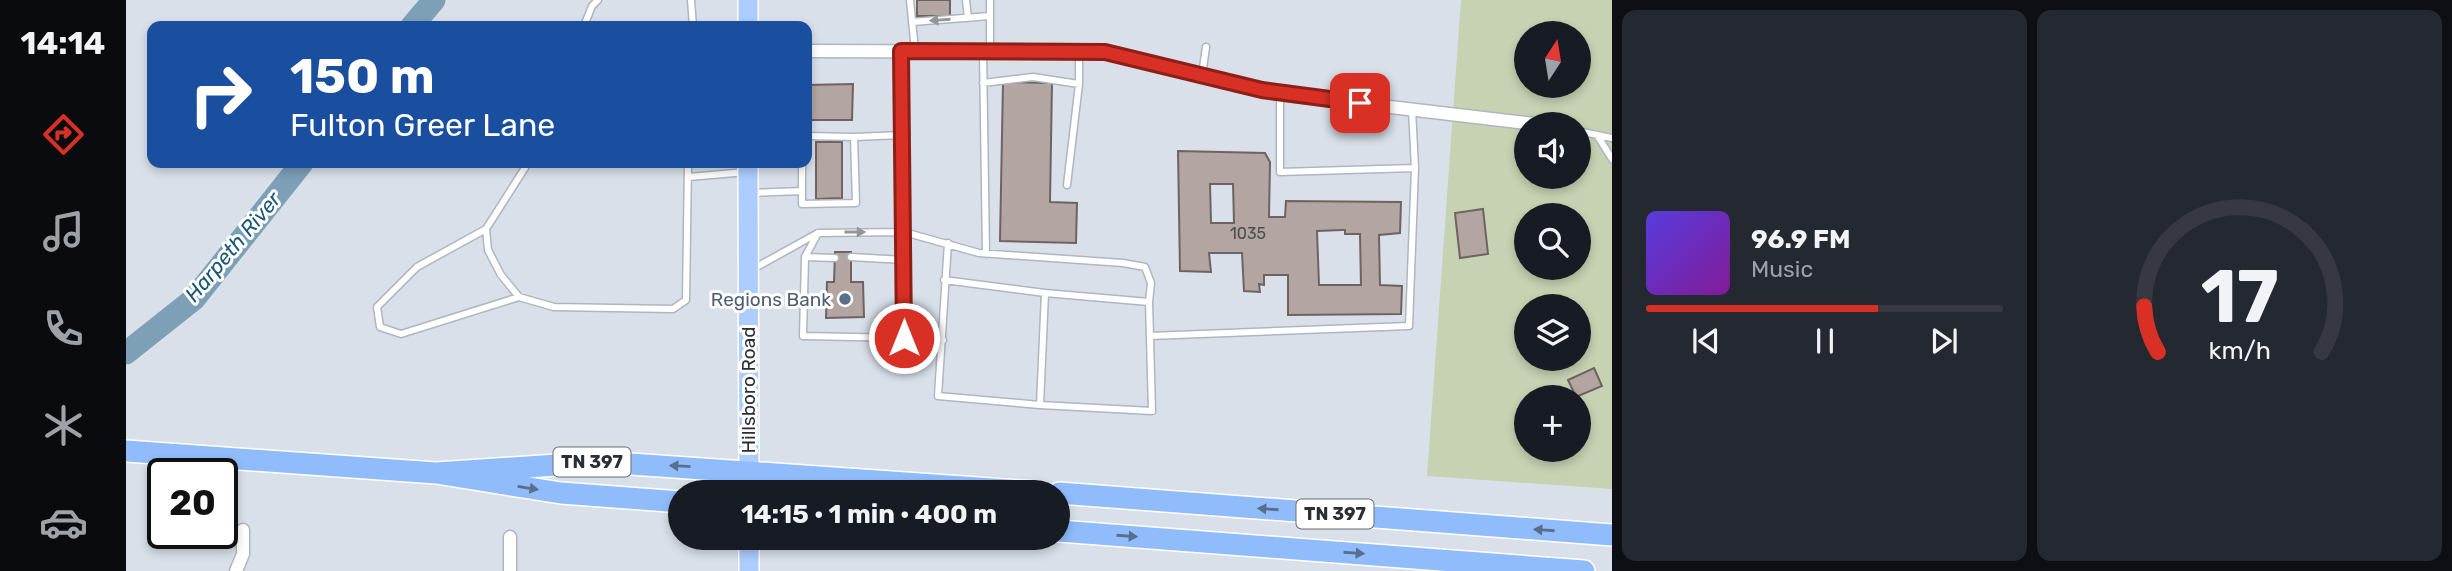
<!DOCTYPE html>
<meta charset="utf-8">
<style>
:root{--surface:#171b24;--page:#242831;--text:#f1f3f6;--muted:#9ea1a6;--line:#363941;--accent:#d93025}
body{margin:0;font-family:Rubik,sans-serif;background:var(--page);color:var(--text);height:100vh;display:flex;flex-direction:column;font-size:26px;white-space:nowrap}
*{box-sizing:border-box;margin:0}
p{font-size:23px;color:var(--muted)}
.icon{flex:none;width:38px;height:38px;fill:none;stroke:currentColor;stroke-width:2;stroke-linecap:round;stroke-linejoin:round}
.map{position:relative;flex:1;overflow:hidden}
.side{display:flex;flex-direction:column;gap:10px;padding:10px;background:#0d0f14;width:840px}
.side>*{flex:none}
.guide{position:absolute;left:21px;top:21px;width:665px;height:147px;border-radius:14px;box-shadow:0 4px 10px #0003;background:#1a4fa0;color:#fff;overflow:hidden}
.needle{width:46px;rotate:12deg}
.buttons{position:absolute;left:1388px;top:21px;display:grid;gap:14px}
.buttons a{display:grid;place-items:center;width:77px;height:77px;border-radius:50%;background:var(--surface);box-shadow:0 4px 10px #0003;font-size:35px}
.speed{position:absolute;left:21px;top:458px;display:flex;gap:14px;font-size:35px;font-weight:700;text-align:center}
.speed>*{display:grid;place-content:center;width:91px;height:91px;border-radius:50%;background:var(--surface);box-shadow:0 4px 10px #0003;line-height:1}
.speed .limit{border:4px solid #111;border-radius:10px;background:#fff;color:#111}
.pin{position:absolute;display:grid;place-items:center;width:60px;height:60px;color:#fff;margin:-30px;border-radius:14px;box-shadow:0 4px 10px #0006}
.me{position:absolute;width:77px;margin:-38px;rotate:0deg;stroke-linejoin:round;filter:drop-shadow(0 0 5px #0008)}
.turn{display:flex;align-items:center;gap:24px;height:147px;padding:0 28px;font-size:32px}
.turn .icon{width:91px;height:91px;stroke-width:2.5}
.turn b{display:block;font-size:49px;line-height:60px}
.side .card{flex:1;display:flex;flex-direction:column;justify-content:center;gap:10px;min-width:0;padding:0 24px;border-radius:14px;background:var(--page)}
.side .dial{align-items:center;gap:0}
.dial svg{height:182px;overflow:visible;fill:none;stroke:var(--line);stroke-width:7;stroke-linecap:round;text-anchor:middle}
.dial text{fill:var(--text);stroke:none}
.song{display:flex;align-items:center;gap:21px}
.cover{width:84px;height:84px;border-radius:10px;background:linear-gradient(135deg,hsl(250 70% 55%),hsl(290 70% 35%))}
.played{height:7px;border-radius:4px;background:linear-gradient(90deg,var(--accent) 65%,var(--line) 65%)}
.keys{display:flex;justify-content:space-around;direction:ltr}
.side .tiles{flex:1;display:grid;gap:10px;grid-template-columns:repeat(2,1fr)}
.trip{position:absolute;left:542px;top:480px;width:402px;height:70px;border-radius:35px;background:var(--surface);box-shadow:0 4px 10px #0003;font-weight:700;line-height:70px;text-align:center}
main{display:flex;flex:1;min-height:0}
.tabs{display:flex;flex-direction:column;width:126px;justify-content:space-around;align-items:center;background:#090b0e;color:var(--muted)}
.tabs .icon{width:49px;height:49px}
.tabs .selected{color:var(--accent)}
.tabs b{font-size:32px;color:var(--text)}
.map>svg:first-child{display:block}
.green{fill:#c6d2b2;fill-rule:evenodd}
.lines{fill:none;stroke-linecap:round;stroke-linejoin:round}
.river{stroke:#7da0b7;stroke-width:23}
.building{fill:#b2a5a2;stroke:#6e6360;stroke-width:2;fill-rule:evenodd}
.service-casing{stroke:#afb6c0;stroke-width:9}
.minor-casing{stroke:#afb6c0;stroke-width:15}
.primary-casing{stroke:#fff;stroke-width:22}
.trunk-casing{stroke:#fff;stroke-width:24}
.service{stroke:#fff;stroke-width:6}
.minor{stroke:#fff;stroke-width:12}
.primary{stroke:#accdfd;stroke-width:19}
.trunk{stroke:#90bcfc;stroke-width:21}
.oneway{fill:#959698}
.oneway2{fill:#586e8d}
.route-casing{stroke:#8d1f18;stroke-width:18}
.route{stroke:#d93025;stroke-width:12}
.service-dot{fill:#5c6f8a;stroke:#fff;stroke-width:2.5}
.labels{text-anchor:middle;stroke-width:6;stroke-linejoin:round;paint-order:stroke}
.number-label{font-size:16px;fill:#4d4c4e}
.shield{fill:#fff;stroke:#6b6d70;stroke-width:2}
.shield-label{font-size:18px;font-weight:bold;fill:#2b2e32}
.service-label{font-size:19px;fill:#4e5e75;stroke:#fff;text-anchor:end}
.street-label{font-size:19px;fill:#2b2e32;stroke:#fff}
.water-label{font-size:21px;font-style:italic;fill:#1a5777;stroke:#fff}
</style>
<main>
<nav class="tabs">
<b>14:14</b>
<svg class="icon selected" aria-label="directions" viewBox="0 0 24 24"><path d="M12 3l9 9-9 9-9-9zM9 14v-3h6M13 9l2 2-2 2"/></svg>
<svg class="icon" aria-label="music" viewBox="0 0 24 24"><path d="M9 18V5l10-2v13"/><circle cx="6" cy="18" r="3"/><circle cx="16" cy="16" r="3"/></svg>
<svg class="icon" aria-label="phone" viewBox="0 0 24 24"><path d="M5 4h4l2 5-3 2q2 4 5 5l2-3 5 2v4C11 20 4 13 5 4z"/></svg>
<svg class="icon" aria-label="climate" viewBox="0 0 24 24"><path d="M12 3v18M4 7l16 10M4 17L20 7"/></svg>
<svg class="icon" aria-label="car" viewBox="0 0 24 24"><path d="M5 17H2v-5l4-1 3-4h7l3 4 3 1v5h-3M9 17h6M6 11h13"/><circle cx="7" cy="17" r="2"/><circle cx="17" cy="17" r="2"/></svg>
</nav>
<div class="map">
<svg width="1486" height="571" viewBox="0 0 1486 571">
<rect width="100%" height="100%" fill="#d9e0e9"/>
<path class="green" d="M1335,0H1486V489L1301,476ZM1400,33H1452V86H1400ZM1400,124H1452V177H1400ZM1400,215H1452V268H1400ZM1400,306H1452V359H1400ZM1400,397H1452V450H1400Z"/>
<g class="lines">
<path class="river" d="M286,26L308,0
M0,353L68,299L176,163"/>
</g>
<path class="building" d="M791,0H824V16H791Z
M877,82L926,83L924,202L951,203L950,243L874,241Z
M727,84L726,120H681V85Z
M690,142H716V198L690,199Z
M1052,151L1139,153L1144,162L1143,217H1159L1160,201L1275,202L1274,233L1253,235L1254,285L1276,286L1275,314L1162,315V275H1138V285L1133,284L1134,292L1118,291L1116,253H1083L1085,272L1054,271ZM1084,184H1107L1108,223H1085ZM1216,230H1219V234H1234L1235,285H1193L1191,231Z
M1357,209L1362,254L1334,258L1329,213Z
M709,252H725V282H737L738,317L700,318L701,282H708Z
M1468,368L1476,386L1450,397L1442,380Z"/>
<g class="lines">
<defs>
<path id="service" d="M565,0L567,26
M784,0L789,51
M840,0L842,18
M864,0V50
M786,22L864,16
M458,26L466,6L472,0
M857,52L860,254
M1076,75L1080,47
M857,83L907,77L953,84
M1154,94V172L1289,168
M1452,131L1486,138
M1471,135L1486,159
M681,136L728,137
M402,163L360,229L362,250L375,275L393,297L428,307L547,309L560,300L562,163
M563,177L620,172
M941,185L953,84V52
M676,191V163
M624,193L676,191V204L730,203L728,137L776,135
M360,229L291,267L251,307L254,327L275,334L393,297
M692,233L679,257L677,336L778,338L775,51
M679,257L709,258
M725,257L778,260
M627,269L692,233L778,232L853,253L997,263L1019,267L1025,283L1023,302L919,293L914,405L812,396L822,243
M818,280L919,293
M1024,336L1283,326L1289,168L1286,109
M778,338L817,340
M914,405L1026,411L1023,302"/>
<path id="minor" d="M681,51L979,52L1154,94L1409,124
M384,537V571
M110,571L117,554V530"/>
<path id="primary" d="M622,0V26
M622,163L623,492
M623,537V571"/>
<path id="trunk" d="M0,451L310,473L435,493L555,502
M310,473L476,462L910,492
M933,493L1486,535
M933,531L1458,571"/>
</defs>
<use href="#service" class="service-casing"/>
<use href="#minor" class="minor-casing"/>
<use href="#primary" class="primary-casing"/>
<use href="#trunk" class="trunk-casing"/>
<use href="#service" class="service"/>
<use href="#minor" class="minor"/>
<use href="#primary" class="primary"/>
<use href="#trunk" class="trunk"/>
</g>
<defs><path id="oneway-solid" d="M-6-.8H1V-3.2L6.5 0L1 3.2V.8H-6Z" transform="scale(1.75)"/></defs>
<g class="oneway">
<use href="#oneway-solid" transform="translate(814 20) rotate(176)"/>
<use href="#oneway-solid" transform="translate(729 232)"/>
</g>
<g class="oneway2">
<use href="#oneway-solid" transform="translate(554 466) rotate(-177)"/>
<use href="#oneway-solid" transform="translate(402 488) rotate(9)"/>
<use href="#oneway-solid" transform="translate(1142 509) rotate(-176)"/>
<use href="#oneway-solid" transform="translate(1418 530) rotate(-176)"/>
<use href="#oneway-solid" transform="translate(1001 536) rotate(4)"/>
<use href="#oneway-solid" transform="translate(1228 553) rotate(4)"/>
</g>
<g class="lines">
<defs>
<path id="route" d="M778,338L775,51L979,52L1136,90L1234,103"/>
</defs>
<use href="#route" class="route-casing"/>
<use href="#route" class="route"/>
</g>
<circle class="service-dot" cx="719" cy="299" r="7"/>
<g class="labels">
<g class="number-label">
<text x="1122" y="239">1035</text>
</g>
<g class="shield">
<rect x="427.5" y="447.5" width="77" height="29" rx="5"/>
<rect x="1170.5" y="499.5" width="77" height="29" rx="5"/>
</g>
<g class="shield-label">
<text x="466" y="468">TN 397</text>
<text x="1209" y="520">TN 397</text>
</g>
<g class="service-label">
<text x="705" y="306">Regions Bank</text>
</g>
<g class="street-label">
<text transform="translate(622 390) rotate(-90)" y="7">Hillsboro Road</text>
</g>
<g class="water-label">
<text transform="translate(107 247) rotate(-50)" y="7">Harpeth River</text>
</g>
</g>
</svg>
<div class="buttons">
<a><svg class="needle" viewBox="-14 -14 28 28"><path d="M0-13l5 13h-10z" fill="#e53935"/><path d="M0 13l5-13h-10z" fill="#9ea1a6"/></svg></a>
<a><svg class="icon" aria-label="sound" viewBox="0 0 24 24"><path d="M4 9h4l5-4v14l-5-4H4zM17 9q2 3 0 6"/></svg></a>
<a><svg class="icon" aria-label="search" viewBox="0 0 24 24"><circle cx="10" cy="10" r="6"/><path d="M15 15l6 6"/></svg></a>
<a><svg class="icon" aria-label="layers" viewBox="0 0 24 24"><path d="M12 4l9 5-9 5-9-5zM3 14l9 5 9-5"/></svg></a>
<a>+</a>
</div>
<div class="speed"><div class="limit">20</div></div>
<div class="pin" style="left:1234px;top:103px;background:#d93025"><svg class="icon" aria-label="arrive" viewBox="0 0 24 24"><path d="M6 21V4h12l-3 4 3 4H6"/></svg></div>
<svg class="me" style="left:778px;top:338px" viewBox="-20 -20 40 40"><circle r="17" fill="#d93025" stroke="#fff" stroke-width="3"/><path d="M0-11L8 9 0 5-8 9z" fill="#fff"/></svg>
<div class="trip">14:15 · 1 min · 400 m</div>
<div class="guide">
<div class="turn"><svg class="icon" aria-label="right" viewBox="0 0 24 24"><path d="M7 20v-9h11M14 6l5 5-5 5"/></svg><div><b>150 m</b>Fulton Greer Lane</div></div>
</div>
</div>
<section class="side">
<div class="tiles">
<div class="card">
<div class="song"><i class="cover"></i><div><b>96.9 FM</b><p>Music</p></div></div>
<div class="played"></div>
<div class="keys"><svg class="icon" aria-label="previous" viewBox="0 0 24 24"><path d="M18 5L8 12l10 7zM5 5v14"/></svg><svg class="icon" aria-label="pause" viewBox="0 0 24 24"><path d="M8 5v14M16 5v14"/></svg><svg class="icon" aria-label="next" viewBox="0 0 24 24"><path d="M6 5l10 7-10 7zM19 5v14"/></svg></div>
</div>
<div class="card dial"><svg viewBox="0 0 100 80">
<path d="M14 69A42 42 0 1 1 86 69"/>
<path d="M14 69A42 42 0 0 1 8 49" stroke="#d93025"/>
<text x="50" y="56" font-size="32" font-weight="700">17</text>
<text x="50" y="72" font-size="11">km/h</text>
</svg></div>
</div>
</section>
</main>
